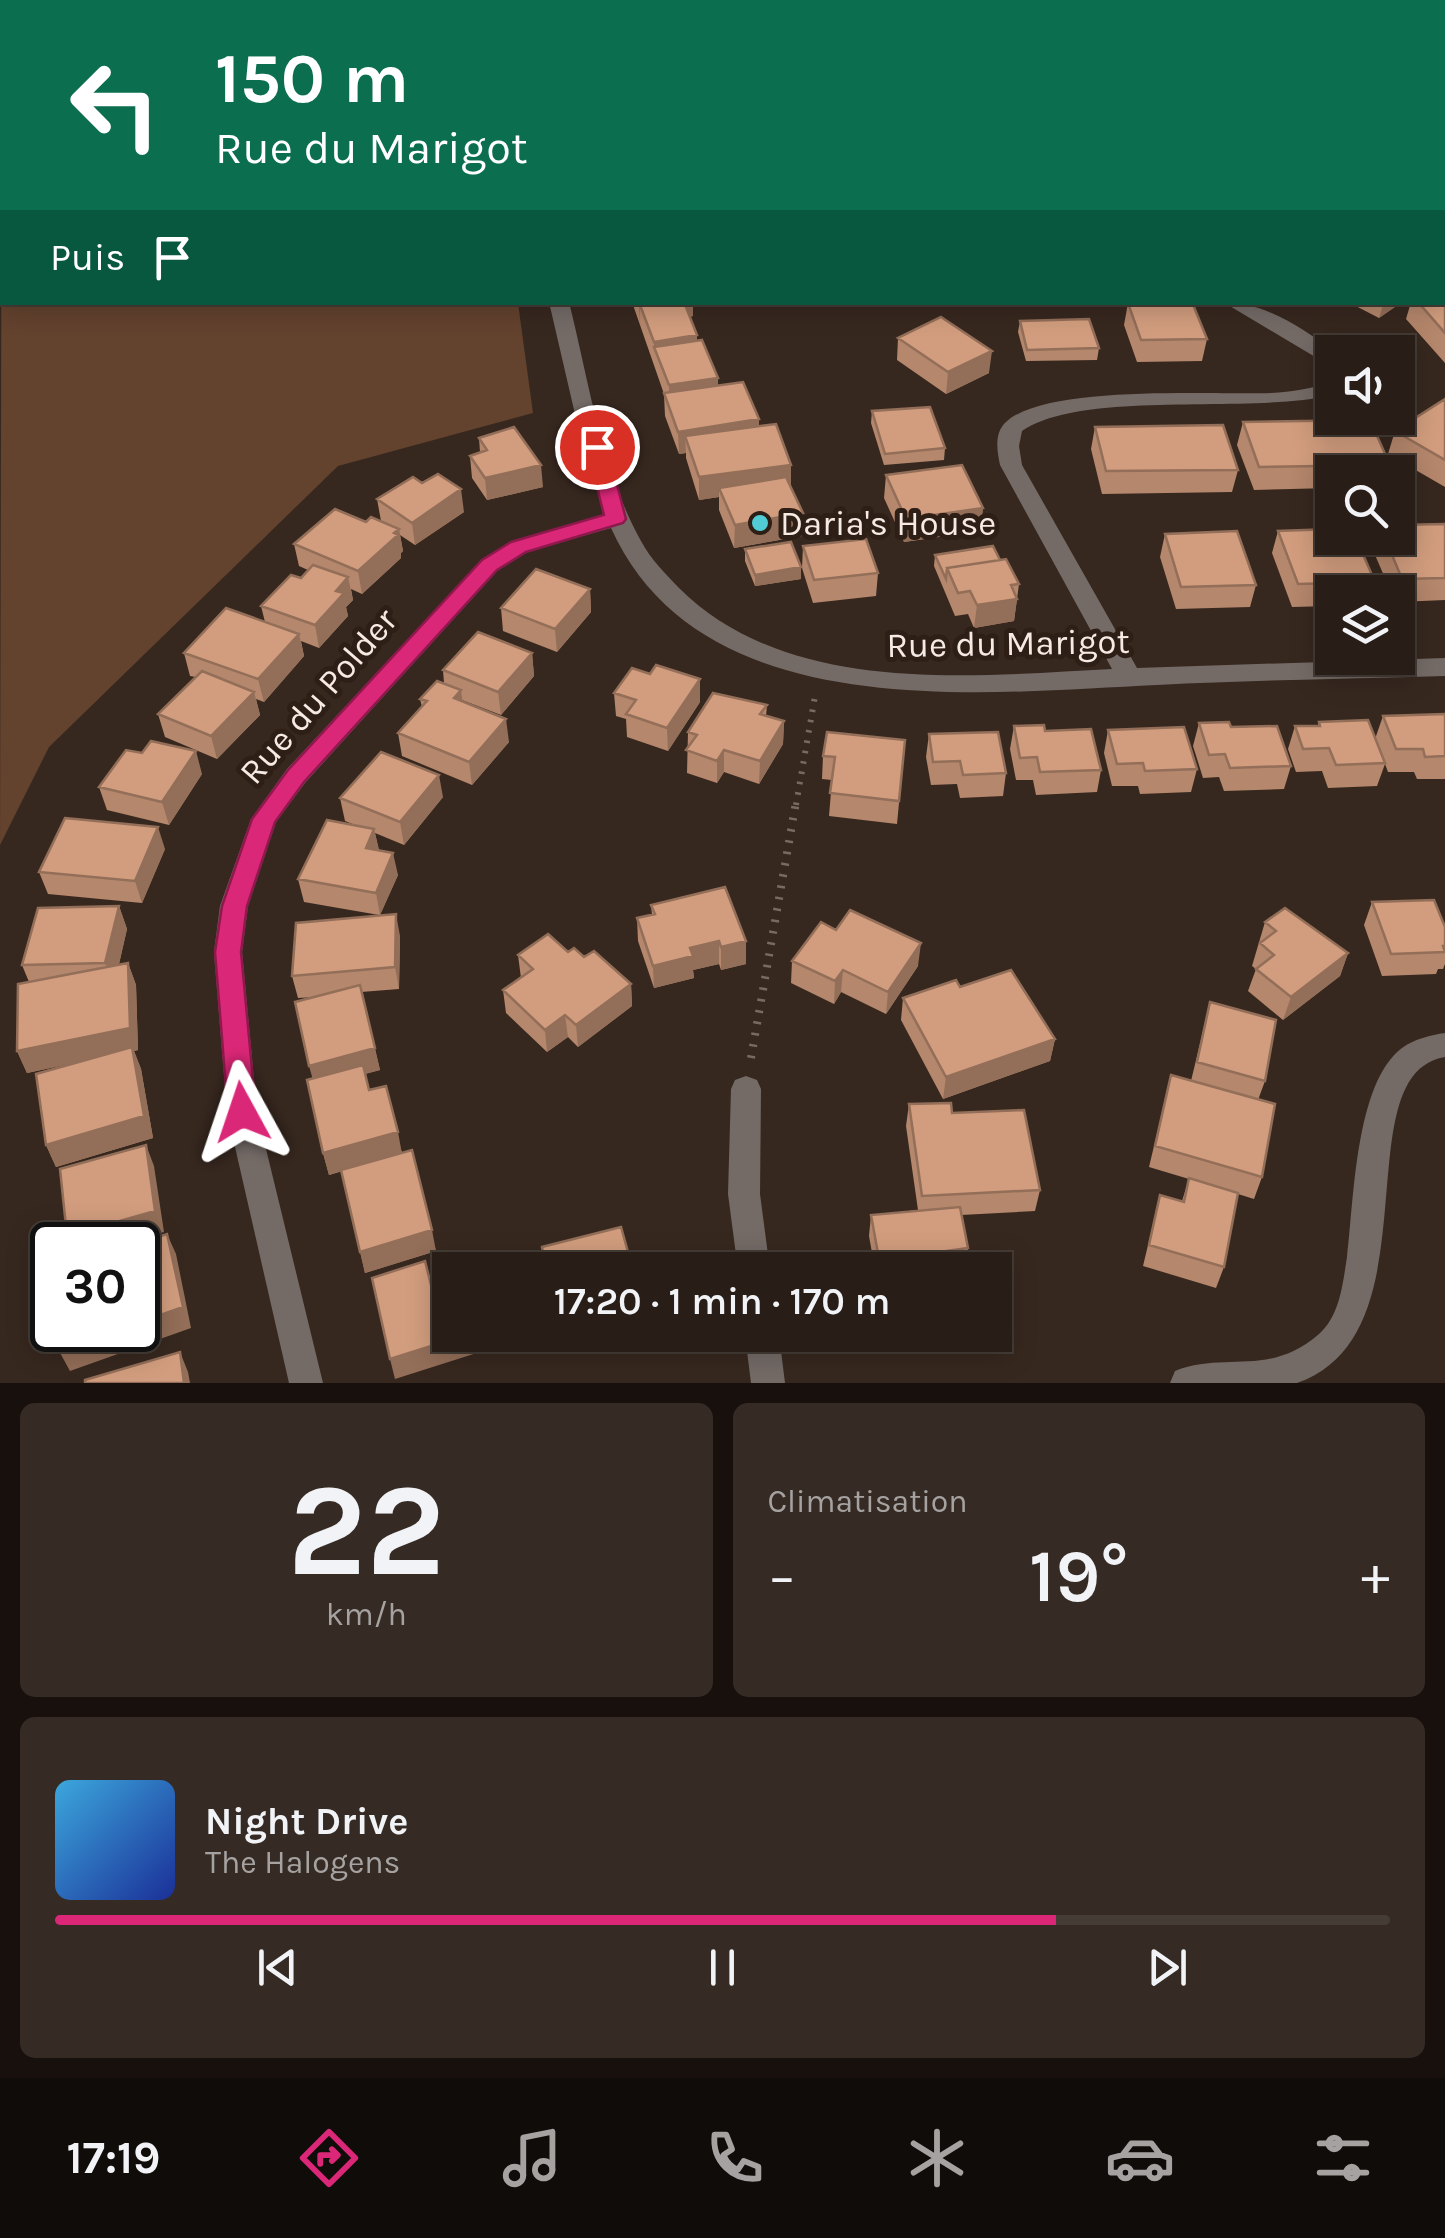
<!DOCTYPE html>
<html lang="fr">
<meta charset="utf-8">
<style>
:root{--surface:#291e17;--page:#352b24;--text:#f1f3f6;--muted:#a5a2a1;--line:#453c36;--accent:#db2777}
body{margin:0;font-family:Karla,sans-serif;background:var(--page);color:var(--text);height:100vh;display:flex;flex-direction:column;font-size:38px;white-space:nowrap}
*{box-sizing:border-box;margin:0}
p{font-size:32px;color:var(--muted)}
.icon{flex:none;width:55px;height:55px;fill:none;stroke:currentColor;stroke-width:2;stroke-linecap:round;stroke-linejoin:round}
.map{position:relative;height:1383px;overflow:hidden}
.drawer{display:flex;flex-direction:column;gap:20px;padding:20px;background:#17100d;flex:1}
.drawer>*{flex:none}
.banner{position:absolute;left:0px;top:0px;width:1445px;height:305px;box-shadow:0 5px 25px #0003,0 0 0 2px var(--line);background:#0b6e4f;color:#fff;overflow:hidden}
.controls{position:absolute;left:1315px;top:335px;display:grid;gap:20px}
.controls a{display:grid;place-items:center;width:100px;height:100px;border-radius:0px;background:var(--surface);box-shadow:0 5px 25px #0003,0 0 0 2px var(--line);font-size:50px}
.speed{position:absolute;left:30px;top:1222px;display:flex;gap:20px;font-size:50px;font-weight:700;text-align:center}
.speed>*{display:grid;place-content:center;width:130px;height:130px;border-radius:50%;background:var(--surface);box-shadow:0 5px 25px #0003,0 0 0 2px var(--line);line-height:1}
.speed .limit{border:5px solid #111;border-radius:15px;background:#fff;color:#111}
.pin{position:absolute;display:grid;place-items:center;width:85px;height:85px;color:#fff;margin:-42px;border:5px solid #fff;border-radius:50%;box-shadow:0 2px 10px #0007}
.me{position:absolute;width:110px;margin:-55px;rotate:355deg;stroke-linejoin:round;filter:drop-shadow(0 0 8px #0008)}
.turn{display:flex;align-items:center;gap:35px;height:210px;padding:0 50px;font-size:45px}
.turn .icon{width:130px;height:130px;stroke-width:2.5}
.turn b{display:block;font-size:70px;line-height:85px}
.then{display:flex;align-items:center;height:95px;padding:0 50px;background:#0003;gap:20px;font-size:38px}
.big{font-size:75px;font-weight:600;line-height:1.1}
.drawer .card{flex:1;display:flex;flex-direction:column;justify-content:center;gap:15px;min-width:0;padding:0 35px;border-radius:15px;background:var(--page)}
.drawer .dial{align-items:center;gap:0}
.dial b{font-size:130px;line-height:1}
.song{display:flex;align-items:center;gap:30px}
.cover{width:120px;height:120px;border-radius:15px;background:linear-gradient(135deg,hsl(200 70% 55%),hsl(230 70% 35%))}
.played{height:10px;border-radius:5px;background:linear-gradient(90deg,var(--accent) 75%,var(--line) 75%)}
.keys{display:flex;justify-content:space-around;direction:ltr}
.heat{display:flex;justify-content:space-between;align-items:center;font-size:55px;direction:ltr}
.drawer .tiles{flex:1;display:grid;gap:20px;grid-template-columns:1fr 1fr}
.card:last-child{grid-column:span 2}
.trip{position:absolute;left:432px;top:1252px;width:580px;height:100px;border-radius:0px;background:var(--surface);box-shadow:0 5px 25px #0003,0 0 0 2px var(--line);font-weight:600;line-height:100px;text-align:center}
.dock{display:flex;height:160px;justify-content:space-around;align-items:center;background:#100c09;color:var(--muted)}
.dock .icon{width:70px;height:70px}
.dock .on{color:var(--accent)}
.dock b{font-size:45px;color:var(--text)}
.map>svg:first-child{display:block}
.green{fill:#63422e}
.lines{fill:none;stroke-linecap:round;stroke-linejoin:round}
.path-far2{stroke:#776a62;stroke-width:5;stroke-dasharray:1 5;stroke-linecap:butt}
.path-far1{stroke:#776a62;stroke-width:6;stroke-dasharray:2.5 8;stroke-linecap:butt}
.path{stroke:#776a62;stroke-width:8;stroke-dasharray:2.5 9;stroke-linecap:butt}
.street{fill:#746b67;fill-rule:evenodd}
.secondary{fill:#9c8f88;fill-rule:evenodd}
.wall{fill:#b5876c}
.shaded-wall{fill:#936e58}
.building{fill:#d29d7e;stroke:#936e58;stroke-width:2.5}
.route{fill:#db2777;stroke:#8e194d;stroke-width:2.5}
.poi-dot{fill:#51ccd4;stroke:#2d1e16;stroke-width:4}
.labels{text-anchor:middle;stroke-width:10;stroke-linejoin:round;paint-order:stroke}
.poi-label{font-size:35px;fill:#f5eae4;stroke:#2d1e16;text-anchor:start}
.street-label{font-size:35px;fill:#f5eae4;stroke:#2d1e16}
</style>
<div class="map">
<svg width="1445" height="1383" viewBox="0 0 1445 1383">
<rect width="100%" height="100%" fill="#37281f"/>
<path class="green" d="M17,0H425L430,2H13Z
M2,9V302L518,303L533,413L338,466L49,747L0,845Z"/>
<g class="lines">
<path class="path-far2" d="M608,0H619
M1425,0L1432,2
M592,2L598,0"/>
<path class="path-far1" d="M796,805L815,696"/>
<path class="path" d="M751,1058L796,802"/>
<path class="street" d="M549,302H569C589,382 601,469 641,541C651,560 665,573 679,588C789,697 971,676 1112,669L1000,465C997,450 994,433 1006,422C1047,384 1214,395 1271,393C1292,392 1312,388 1332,383V395C1250,415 1083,389 1022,431L1019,446L1022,465L1137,668L1445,658V676C1349,679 1253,680 1157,685C980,693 701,727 611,528L526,552L498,570L305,783L276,822L248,906L242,952L257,1112L323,1383H289L227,1112L214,952L220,906L251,819L287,769L482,560L510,542L605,514L581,440Z
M1223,302C1264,302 1303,328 1334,352L1332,367Z
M1445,1033V1057C1342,1074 1438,1334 1297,1383H1170L1175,1371C1226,1351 1268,1378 1319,1334C1340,1316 1343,1282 1347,1257C1354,1201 1355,1083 1402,1048C1414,1039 1431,1035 1445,1033Z
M746,1076L757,1080L761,1089L760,1194L770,1270H738L728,1194L731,1089L735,1080Z
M745,1335H779L785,1383H751Z"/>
<path class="secondary" d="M1215,0H1236L1237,2H1217Z
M1266,0H1287L1288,2H1268Z
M1442,63L1445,64V74L1442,73Z"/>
</g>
<path class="wall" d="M994,0H1119L1114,2H994Z
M1445,195V217L1442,216V204Z
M1445,291V363L1406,319L1411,302H1442Z
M632,302H693V316L690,317L697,335V341L718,378V385L759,419V426L803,513L802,536L734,548L719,510V497L699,500L686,458V453L679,454L665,416L664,394Z
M1348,302H1402L1379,318Z
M1128,303L1207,339L1202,361L1137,362L1124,325Z
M1020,321L1099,348L1097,360L1026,361L1018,332Z
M898,338L989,373L946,394L897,360Z
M1445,399V487L1388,454L1395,431Z
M872,411L945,448L944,460L884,465L871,423Z
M1243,422L1390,465L1387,472H1332V488L1254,490L1237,445Z
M1095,427L1238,470L1232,492L1102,494L1091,449Z
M479,438L543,487L487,500L472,478L470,456L480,452Z
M886,475L983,508L980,531L904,542L884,498Z
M377,499L464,512L415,545L400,535L403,551L401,553V558L362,594L351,589L353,600L346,607L348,616L319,648L301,641L304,656L264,702L256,699L260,715L217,759L165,737L158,714L196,677L190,676L184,653L265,622L261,606L301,578L308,570L299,566L294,544L366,522L381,521Z
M1445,524V600L1398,602V592H1391L1372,548L1376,538H1398Z
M1278,531L1375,582L1372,592H1332V606L1292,607L1272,553Z
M1165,534L1256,585L1250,607L1176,609L1160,557Z
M803,546L878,573L876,596L813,603L802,568Z
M745,549L801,567V579L755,586L745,561Z
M935,555L1000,560L1019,584L1014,621L974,628L968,614L955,616L934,566Z
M590,589L591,612L557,652L503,631L501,608Z
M532,653L534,676L501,715L462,700L463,702L509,742L472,785L402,756L398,733L422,707L420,699L444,683L443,670Z
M650,674L700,679V702L668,751L627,737L626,719L616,716L614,693Z
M767,705L766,716L784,721L783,744L759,784L724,772L717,783L687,773L688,732Z
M1445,714V779H1417L1414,772H1388L1385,764L1377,786L1328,788L1322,771L1296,772L1288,749L1295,726H1318L1319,722L1375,739L1383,716Z
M1199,723L1231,727L1291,766L1284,789L1224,791L1219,777L1203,778L1193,746Z
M1014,726L1045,731L1101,770L1097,792L1036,795L1033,780H1016L1010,749Z
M1108,730L1197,769L1191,792L1140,794L1138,786H1112L1104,753Z
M929,734L1006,773L1003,796L960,798L957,784L931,785L926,757Z
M905,740L897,824L829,816L832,780L822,779L823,756Z
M202,774L169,825L107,810L99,787Z
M443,797L404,845L375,833L379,850L398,875L380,915L400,936L399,989L361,992L380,1070L365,1074L369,1090L402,1152L436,1251L365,1273L342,1171L329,1175L323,1153L312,1079L316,997L298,998L292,976L379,915L304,902L298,879L355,825L345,821L340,798Z
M165,849L142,903L48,894L39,872Z
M725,887L746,964L721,970L719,964L693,970L694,978L654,988L638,941L637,918L652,915L651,905Z
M1372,902L1445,927V964L1443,969H1438L1436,974L1382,976L1364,925Z
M119,906L127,929L119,964L128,963L136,985L138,1050L134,1051L141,1069L153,1138L56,1167L46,1145L73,1063L27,1073L17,1051L29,982L22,965Z
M1265,922L1348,953L1340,976L1283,1020L1248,991L1256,969L1252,966Z
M836,930L918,966L886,1014L841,992L834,1004L791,983L792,961Z
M568,952L584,957L631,984L632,1006L578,1047L568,1037L547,1052L506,1013L503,990L521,978L518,955Z
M960,987L1055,1039L1050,1061L943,1099L901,1020L903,998Z
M1210,1002L1265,1081L1258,1100L1262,1177L1254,1199L1238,1194L1224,1267L1216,1288L1143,1266L1160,1195L1182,1201L1189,1179L1149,1167L1171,1075L1191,1081Z
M909,1104L952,1113L1040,1190L1035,1211L961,1215L968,1248L965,1269L875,1270L869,1236L871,1215L918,1210L906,1126Z"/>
<path class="shaded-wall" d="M1047,0H1119L1114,2H1047Z
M1445,122V166L1442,168V124Z
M639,302H693V316L647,323L640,305V324Z
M1384,302H1402L1379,318Z
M697,335V357L654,347V364V342Z
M992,351L989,373L946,394L948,372Z
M718,378V400L669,407V385Z
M759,419V442L685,436L686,453L679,454L678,432Z
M541,465L543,487L487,500L485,478Z
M791,465V487L719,488V497L699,500V477Z
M461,489L464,512L415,545L412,523Z
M983,508L980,531L904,542L906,519Z
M803,513L802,536L734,548L735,525Z
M399,529L403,551L401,553V558L362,594L358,571Z
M801,567V579L755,586V575Z
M348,577L353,600L346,607L348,616L319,648L315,625L336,591Z
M590,589L591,612L557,652L555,629Z
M1017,599L1014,621L974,628L977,605Z
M299,634L304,656L264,702L258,679Z
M532,653L534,676L501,715L498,692Z
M700,679V702L668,751L667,728Z
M461,690L464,713L454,698Z
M254,692L260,715L217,759L211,736Z
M506,719L509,742L472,785L469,762Z
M784,721L783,744L759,784L760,761Z
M724,750V772L717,783V761Z
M196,751L202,774L169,825L162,802Z
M439,775L443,797L404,845L400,822Z
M158,827L165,849L142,903L135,881Z
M374,829L379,851L366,848Z
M393,853L398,875L380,915L376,893Z
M119,906L127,929L114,986L105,963Z
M396,914L400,936L399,989L395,967Z
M719,941V964L693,970L694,978L654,988L653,966L690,948Z
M746,941V964L721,970V947Z
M921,943L918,966L886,1014L888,992Z
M1348,953L1340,976L1283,1020L1291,997Z
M128,963L136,985L138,1050L134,1051L141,1069L153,1138L56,1167L46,1145L133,1051L27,1073L17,1051Z
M843,970L841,992L834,1004L835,981Z
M631,984L632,1006L578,1047L576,1025Z
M565,1015L568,1037L547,1052L545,1030Z
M1055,1039L1050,1061L943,1099L946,1077Z
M375,1048L380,1070L315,1087L309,1066Z
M398,1132L402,1154L329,1175L323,1153Z
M146,1145L154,1166L164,1232L118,1245H71L67,1236Z
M432,1230L436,1251L365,1273L360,1252Z
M167,1234L176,1254L191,1328L70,1371L59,1351L118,1330H138V1323Z
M466,1335H480L483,1351L395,1379L390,1359Z
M180,1352L188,1372L190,1383H184Z"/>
<path class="building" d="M746,0H828L834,2H752Z
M1128,0H1179L1185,2H1123Z
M1442,78L1445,79V122L1442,124Z
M1445,291V333L1418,302H1442V292Z
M661,302H684L697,335L654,342L640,305Z
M1192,302L1207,339L1141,340L1128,303Z
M941,317L992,351L948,372L898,338Z
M1089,319L1099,348L1027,350L1020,321Z
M702,340L718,378L669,385L654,347Z
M743,382L759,419L678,432L664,393Z
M1445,399V460L1395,431Z
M930,407L945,448L885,454L872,411Z
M1370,420L1390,465L1259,467L1243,422Z
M776,424L791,465L699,477L685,436Z
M1223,425L1238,470L1106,471L1095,427Z
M514,427L541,465L485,478L470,456L487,450L479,438Z
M962,465L983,508L906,519L886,475Z
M438,474L461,489L412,523L377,499L413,477L422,483Z
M786,477L803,513L735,525L719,488Z
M335,509L366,522L371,517L399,529L394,533L398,535L358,571L294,544Z
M1445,524V578L1402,579L1385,538H1398V525Z
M1332,529V538H1356L1375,582L1298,584L1278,531Z
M1237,531L1256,585L1181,587L1165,534Z
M866,539L878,573L814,580L803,546Z
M791,542L801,567L755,575L745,549Z
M993,546L1000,560L947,568L946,579L935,555Z
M1006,559L1019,584L1011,585L1017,599L977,605L970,591L958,593L947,568Z
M313,565L348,577L336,591L344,593L315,625L261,606L291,575L301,578Z
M536,569L590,589L555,629L501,608Z
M226,608L299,634L258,679L184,653Z
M478,632L532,653L498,692L443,670Z
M656,665L700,679L667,728L626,714L636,700L614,693L632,668L650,674Z
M202,671L254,692L211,736L158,714Z
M437,681L461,690L454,698L506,719L469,762L398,733L427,701L420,699Z
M713,693L767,705L760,714L784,721L760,761L724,750L717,761L686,750L697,735L688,732Z
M1445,714V756L1425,757L1423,749H1396L1383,716Z
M1368,720L1385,763L1336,765L1329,748L1303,749L1295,726H1320L1319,722Z
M1229,722L1231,727L1277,726L1291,766L1230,768L1225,754L1209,755L1199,723Z
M1044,725L1045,731L1091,729L1101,770L1040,772L1037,757L1020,758L1014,726Z
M1184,727L1197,769L1145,771L1143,763L1117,764L1108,730Z
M827,732L905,740L899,801L830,793L835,757L823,756Z
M998,732L1006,773L963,775L960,761L933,762L929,734Z
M151,741L196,751L162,802L99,787L126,750L142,753Z
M381,752L439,775L400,822L340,798Z
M65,818L158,827L135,881L39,872Z
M327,820L374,829L366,848L393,853L376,893L298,879Z
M725,887L746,941L721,947L719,941L690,948L693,956L653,966L637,918L655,914L651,905Z
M1434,900L1445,927V946H1443L1445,952L1391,954L1372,902Z
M119,906L105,963L22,965L38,908Z
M1285,908L1348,953L1291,997L1256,969L1274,955L1260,943L1276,931L1265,922Z
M850,910L921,943L888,992L843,970L835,981L792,961L821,922L836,930Z
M396,914L395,967L292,976L296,923Z
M548,934L568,952L574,948L584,957L594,951L631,984L576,1025L565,1015L545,1030L503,990L533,969L518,955Z
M128,963L130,1028L17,1051L18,984Z
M1011,970L1055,1039L946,1077L903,998L956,980L960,987Z
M360,985L375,1048L309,1066L295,1002Z
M1210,1002L1276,1020L1265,1081L1197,1062Z
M132,1047L144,1116L46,1145L36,1074Z
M363,1065L369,1090L386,1086L398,1132L323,1153L307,1080Z
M1171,1075L1275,1104L1262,1177L1155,1146Z
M951,1103L952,1113L1024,1110L1040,1190L922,1196L909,1104Z
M146,1145L155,1211L67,1236L60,1169Z
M412,1150L432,1230L360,1252L341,1170Z
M1189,1178L1238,1193L1224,1267L1149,1245L1160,1195L1184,1202Z
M960,1207L968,1248L946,1251L949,1270H881L871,1215Z
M621,1227L633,1270H547L542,1247Z
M167,1234L183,1307L138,1323V1245H133Z
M425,1261L431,1285L450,1279V1335H466L390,1359L372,1278Z
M52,1272V1308L47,1274Z
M56,1330H118L59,1351Z
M180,1352L184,1383H85V1380Z"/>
<path class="route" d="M597,441L607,447L626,519L623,523L526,552L497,570L304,782L275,822L247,906L241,952L256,1112L252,1120L242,1124L232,1120L228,1112L215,952L222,906L252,819L288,770L482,560L511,542L604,515L587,447Z"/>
<circle class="poi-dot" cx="760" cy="523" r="10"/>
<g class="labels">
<g class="poi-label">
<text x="780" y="535">Daria's House</text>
</g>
<g class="street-label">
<text transform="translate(1008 643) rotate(-1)" y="12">Rue du Marigot</text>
<text transform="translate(318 696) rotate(-49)" y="12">Rue du Polder</text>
</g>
</g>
</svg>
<div class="controls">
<a><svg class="icon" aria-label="sound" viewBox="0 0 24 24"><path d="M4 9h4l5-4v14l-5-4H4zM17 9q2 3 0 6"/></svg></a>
<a><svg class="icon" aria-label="search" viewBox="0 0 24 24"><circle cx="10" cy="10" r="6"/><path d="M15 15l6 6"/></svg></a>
<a><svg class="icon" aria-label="layers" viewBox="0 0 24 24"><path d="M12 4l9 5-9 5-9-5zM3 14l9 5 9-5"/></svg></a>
</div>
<div class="speed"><div class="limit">30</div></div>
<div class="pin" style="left:597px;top:447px;background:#d93025"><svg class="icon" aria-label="arrive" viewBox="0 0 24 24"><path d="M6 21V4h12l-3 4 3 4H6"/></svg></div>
<svg class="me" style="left:242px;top:1112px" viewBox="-20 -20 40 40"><path d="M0-17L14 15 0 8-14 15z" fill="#db2777" stroke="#fff" stroke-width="4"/></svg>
<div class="trip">17:20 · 1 min · 170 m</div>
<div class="banner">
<div class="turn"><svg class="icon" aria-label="left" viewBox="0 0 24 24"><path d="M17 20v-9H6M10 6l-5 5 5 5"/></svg><div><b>150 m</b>Rue du Marigot</div></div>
<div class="then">Puis<svg class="icon" aria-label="arrive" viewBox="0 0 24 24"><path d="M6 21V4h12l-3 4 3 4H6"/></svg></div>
</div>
</div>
<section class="drawer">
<div class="tiles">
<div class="card dial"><b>22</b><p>km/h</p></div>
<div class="card"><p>Climatisation</p>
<div class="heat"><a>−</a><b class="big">19°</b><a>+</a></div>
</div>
<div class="card">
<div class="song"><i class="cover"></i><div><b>Night Drive</b><p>The Halogens</p></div></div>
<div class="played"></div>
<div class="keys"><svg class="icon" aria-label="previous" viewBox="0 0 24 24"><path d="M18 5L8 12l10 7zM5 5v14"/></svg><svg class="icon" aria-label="pause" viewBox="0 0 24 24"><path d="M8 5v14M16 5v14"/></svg><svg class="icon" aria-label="next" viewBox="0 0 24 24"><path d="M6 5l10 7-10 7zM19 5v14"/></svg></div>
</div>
</div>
</section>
<nav class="dock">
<b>17:19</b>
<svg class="icon on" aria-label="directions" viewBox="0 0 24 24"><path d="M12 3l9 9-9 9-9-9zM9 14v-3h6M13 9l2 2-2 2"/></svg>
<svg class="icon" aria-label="music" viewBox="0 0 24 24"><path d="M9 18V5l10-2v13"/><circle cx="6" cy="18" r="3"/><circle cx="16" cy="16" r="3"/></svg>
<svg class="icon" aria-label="phone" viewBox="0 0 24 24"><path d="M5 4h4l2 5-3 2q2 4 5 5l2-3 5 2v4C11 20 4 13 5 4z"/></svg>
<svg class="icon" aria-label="climate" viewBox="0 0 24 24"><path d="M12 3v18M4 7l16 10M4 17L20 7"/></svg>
<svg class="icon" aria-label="car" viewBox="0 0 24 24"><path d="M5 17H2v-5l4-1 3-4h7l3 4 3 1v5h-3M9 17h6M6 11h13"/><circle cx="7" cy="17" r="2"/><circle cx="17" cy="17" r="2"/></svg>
<svg class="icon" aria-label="filters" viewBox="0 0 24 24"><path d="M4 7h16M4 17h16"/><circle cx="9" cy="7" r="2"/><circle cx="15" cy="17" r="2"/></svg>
</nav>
